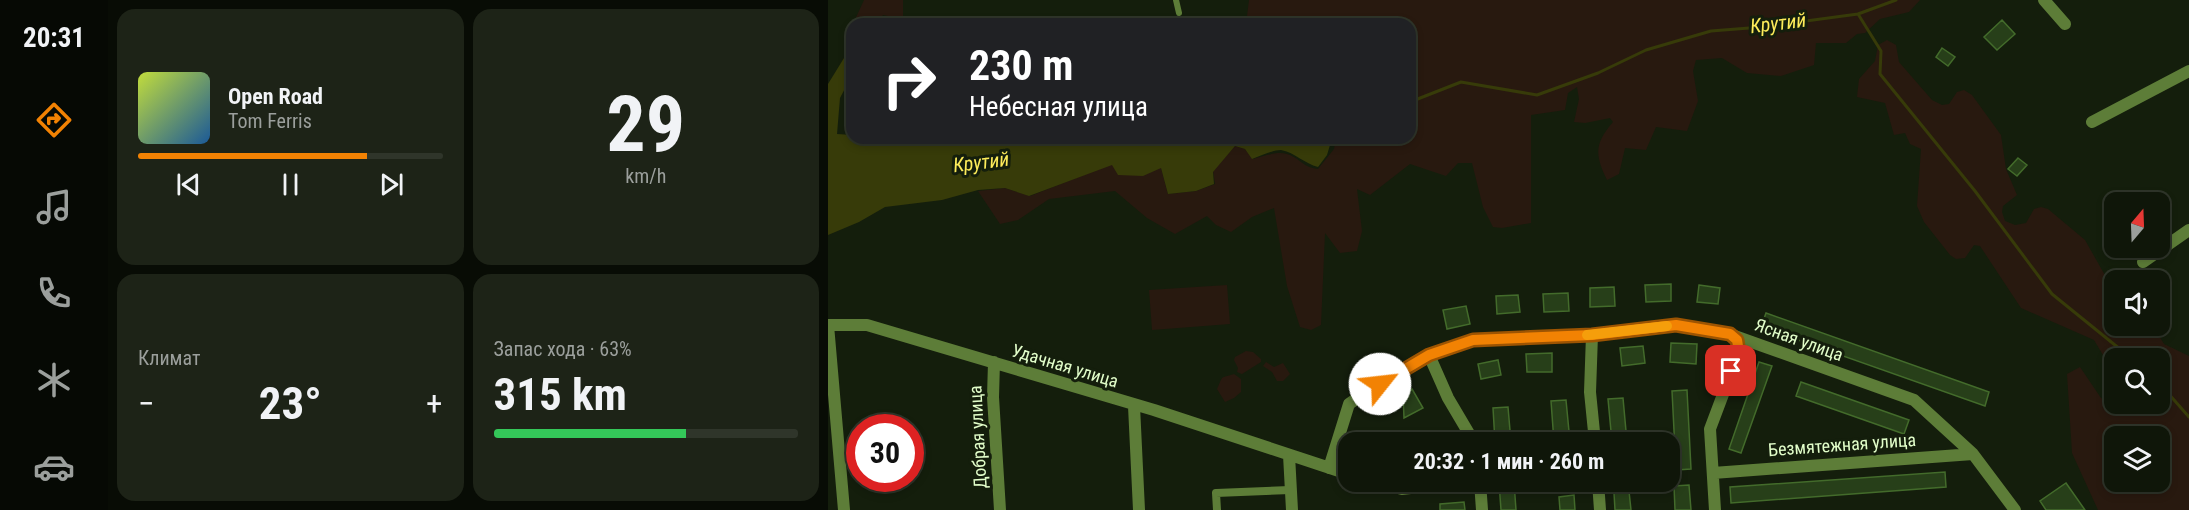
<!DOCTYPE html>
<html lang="ru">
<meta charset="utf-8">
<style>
:root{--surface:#0f1609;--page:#1d2317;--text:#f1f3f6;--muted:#9b9f9c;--line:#2f352a;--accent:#f28203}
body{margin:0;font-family:"Roboto Condensed",sans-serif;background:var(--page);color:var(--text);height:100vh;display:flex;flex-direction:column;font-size:22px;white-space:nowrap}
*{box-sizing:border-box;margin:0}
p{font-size:20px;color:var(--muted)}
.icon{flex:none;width:33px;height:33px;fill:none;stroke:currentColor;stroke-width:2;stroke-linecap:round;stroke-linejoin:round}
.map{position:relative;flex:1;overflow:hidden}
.side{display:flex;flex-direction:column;gap:9px;padding:9px;background:#080c05;width:720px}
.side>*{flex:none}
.banner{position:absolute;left:18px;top:18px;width:570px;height:126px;border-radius:18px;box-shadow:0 3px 9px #0003,0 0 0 2px var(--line);background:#202124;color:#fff;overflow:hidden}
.needle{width:39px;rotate:19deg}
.tools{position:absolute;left:1276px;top:192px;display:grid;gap:12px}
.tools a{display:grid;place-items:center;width:66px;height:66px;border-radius:12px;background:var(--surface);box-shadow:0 3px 9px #0003,0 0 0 2px var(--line);font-size:30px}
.speed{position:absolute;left:18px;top:414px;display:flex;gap:12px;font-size:30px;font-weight:700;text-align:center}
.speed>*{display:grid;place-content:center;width:78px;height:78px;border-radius:50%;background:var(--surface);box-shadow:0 3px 9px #0003,0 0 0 2px var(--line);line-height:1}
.speed .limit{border:9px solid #d22;background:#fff;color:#111}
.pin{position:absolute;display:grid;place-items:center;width:51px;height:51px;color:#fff;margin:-26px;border-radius:12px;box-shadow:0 3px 9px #0006}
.me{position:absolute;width:66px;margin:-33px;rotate:61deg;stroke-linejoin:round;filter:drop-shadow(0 0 4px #0008)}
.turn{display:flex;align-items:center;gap:21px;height:126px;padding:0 24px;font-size:27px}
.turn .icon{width:78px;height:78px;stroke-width:2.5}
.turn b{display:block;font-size:42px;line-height:51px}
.big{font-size:45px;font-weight:700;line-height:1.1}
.side .widget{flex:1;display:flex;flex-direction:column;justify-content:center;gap:9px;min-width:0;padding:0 21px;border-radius:18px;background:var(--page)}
.side .dial{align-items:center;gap:0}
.dial b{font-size:78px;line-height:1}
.song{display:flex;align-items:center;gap:18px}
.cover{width:72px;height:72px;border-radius:9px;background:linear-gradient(135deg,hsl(70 70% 55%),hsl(210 70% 35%))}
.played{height:6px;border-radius:3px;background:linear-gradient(90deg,var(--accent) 75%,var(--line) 75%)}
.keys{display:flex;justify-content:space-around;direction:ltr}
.heat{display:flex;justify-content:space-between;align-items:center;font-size:33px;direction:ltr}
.charge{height:9px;border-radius:4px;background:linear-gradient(90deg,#34c759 63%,var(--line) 0)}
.side .tiles{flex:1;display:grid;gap:9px;grid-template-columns:repeat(2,1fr)}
.trip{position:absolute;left:510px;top:432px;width:342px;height:60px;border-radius:18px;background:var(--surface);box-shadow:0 3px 9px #0003,0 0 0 2px var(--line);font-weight:700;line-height:60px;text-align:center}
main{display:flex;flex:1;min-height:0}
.dock{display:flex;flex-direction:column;width:108px;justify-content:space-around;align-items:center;background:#060904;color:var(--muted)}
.dock .icon{width:42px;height:42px}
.dock .active{color:var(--accent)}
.dock b{font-size:27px;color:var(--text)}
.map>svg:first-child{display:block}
.green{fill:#28190f;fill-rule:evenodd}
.water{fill:#373b09}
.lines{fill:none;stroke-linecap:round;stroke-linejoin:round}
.stream{stroke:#373b09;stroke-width:3}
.building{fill:#273f19;stroke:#436b2b;stroke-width:1.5}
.service{stroke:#5d7d38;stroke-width:6}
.pedestrian{stroke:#5d7d38;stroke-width:8}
.minor{stroke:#5d7d38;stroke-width:12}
.route-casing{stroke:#9d5402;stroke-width:15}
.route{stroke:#f28203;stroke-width:10}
.slow{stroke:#f59e0b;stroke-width:10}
.labels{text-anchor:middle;stroke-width:6;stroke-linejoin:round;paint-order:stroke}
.street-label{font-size:18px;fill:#e2feca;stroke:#141e0c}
.water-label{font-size:20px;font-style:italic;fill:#fdec5a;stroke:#141e0c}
</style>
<main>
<nav class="dock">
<b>20:31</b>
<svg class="icon active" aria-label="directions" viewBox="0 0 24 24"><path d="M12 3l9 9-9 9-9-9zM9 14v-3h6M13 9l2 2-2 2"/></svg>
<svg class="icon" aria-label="music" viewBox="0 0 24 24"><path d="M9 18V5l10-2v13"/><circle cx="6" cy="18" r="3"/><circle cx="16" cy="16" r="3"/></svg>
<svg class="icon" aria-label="phone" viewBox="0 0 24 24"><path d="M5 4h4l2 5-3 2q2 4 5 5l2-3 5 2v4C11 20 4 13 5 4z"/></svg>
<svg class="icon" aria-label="climate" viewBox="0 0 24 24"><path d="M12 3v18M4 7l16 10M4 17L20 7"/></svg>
<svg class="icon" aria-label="car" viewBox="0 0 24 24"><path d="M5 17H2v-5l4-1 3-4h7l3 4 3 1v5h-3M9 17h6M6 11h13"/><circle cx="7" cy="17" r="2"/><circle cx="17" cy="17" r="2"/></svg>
</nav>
<section class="side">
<div class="tiles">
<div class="widget">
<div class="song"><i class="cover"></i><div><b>Open Road</b><p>Tom Ferris</p></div></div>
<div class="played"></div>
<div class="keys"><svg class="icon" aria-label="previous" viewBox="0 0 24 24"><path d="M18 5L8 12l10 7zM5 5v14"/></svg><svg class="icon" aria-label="pause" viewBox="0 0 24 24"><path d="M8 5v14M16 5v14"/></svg><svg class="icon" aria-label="next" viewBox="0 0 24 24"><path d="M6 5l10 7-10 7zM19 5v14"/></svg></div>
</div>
<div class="widget dial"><b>29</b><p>km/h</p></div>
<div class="widget"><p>Климат</p>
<div class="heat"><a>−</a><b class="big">23°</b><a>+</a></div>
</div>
<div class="widget"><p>Запас хода · 63%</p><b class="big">315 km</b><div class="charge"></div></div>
</div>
</section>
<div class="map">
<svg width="1361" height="510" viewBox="0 0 1361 510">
<rect width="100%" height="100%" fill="#141e0c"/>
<path class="green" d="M36,0H75V19L55,15L50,24H25Z
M421,0H1092L1081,12L1052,19L1037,33L1029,34L1018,43H988L986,65L953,76L919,73L894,58L868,60L865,71L870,101L859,131L828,127L818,150L797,148L791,174L779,180C767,155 766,144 785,122L782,118L757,123L746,122L751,99L749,87L740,93L737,110L703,115V223L674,228L665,227L655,207L644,163H630L618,176L582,164L542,195L529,189L534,231L529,251L512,253L497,233L493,325L483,330L472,327L459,286L446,208L424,217L403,232L388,225L379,216L347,234L319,218L287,191L221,199L190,220L172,224L150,191L177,188L202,196L284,164L333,168L340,194L368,191L387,184L385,171L407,146L417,149L425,159C434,156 450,151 459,154C472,158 474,167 490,169L506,149L508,138H582V24H418Z
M1059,40L1068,45L1071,62L1104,100L1114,105L1121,104L1129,92L1136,90L1144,95L1173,135L1178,169L1189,195L1175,206L1174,212L1177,221L1187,225L1198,223L1206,209L1213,207L1220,209L1257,240L1287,293V326H1325L1336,344L1361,356V510H1270L1244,453L1239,374L1252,367L1273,398L1278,401L1283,399L1278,360L1266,340L1193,308L1152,246L1146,245L1137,258L1128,259L1122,255L1096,222L1089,206L1093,149L1082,144L1077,133L1066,135L1057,103L1029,97L1031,79L1047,61L1050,45ZM1287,358H1332V404H1287ZM1287,436H1332V482H1287Z
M399,285L402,324L324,330L321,290Z
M418,351L425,352L433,359V362L414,374L409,372L410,368L406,360L407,357Z
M438,362L446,367L455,363L462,374L455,381H449L444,372L435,366Z
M406,374L413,379V392L406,398L397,402L389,389C396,374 391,379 406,374Z"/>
<path class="water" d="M24,45V75L12,98L9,134L24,135V138H497L502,145L499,155L490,167C477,164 466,152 453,150C445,150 432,156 424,159L417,149L407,146L385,172L386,184L368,191L340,194L333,168L315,176L290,175L284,165L201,196L177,188L150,190L114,200L57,207L31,222L0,235V84Z"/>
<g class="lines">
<path class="stream" d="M1030,14L1068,0
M582,102L633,82L709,95L770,73L818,50L883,31L934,27L1030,14L1053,51L1052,74L1147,191L1224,294L1303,358
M1332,384L1361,417"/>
</g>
<path class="building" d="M1174,20L1187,34L1169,50L1156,37Z
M1114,48L1127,57L1120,66L1108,57Z
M1190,158L1199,165L1189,176L1180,169Z
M843,284V301L818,302L817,285Z
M871,285L892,288L890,304L869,302Z
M786,287L787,306L762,307V288Z
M740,293L741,311L716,312L715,294Z
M690,295L692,312L669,314L668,296Z
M638,306L642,324L619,329L615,310Z
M938,313L1161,392L1157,406L933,327Z
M843,343L869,344L868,364L842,362Z
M815,346L817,363L794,366L792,348Z
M724,353V372H699L698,354Z
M670,360L673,375L653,379L650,364Z
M931,362L944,366L913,453L901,449Z
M973,382L1081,420L1076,434L968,396Z
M584,389L595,408L576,418L575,394Z
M859,390L863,469L848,470L844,391Z
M795,398L799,442H784L780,399Z
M738,400L742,442H726L723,401Z
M680,407L683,442H667L665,408Z
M536,432L565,440V442H534Z
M1117,472L1118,487L903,503L902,487Z
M671,482H686L688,510H673Z
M1238,483L1257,510H1218L1212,501Z
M861,485L863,510H847L846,486Z
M801,491L803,510H787L786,493Z
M746,495L747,510H732L731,497Z
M636,502L637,510H612V504Z"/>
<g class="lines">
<path class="service" d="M348,0L351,13"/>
<path class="pedestrian" d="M389,510L388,493L462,490"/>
<path class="minor" d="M1216,0L1237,24
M1264,122L1361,71
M1315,262L1361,230
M764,335L762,392L767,442
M601,355L620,398L646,442
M166,362L165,397L172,510
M306,406L311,510
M461,455L464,510
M501,468L521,404L538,392L601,355L645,340L764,335L848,325L901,334L1086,400L1145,454L1187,510
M885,473L1145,454
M548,482L574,489L633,482
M652,482L654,510
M770,482L772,510
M16,510L0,325H39L326,410L520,474
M887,510L882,429L911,352L909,341L902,334"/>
</g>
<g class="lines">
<defs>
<path id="route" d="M552,384L601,355L645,340L764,335L848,325L902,334L909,340L911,352L903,371"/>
</defs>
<use href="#route" class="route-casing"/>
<use href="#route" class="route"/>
<path class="slow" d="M759,335L839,326"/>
</g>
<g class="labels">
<g class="street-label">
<text transform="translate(971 340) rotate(20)" y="6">Ясная улица</text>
<text transform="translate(237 366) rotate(17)" y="6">Удачная улица</text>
<text transform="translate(150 437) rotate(-93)" y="6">Добрая улица</text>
<text transform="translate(1014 445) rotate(-4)" y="6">Безмятежная улица</text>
</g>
<g class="water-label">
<text transform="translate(950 23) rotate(-7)" y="7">Крутий</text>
<text transform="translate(153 162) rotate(-7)" y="7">Крутий</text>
</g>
</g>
</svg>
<div class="tools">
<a><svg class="needle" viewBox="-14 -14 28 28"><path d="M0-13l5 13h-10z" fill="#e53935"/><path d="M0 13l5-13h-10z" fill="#9b9f9c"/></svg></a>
<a><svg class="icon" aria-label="sound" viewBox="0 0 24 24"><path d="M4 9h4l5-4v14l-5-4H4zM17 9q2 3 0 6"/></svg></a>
<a><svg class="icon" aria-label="search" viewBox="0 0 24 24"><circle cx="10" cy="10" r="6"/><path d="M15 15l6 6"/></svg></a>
<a><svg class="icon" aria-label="layers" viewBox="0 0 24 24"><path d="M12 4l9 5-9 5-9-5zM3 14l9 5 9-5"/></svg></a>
</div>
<div class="speed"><div class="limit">30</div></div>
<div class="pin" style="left:903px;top:371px;background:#d93025"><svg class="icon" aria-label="arrive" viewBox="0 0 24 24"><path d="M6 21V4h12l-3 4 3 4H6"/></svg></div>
<svg class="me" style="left:552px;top:384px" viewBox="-20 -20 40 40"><circle r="19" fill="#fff"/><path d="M0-13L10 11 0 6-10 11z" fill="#f28203"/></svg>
<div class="trip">20:32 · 1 мин · 260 m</div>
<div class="banner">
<div class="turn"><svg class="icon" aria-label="right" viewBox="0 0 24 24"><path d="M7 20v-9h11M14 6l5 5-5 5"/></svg><div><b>230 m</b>Небесная улица</div></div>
</div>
</div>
</main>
